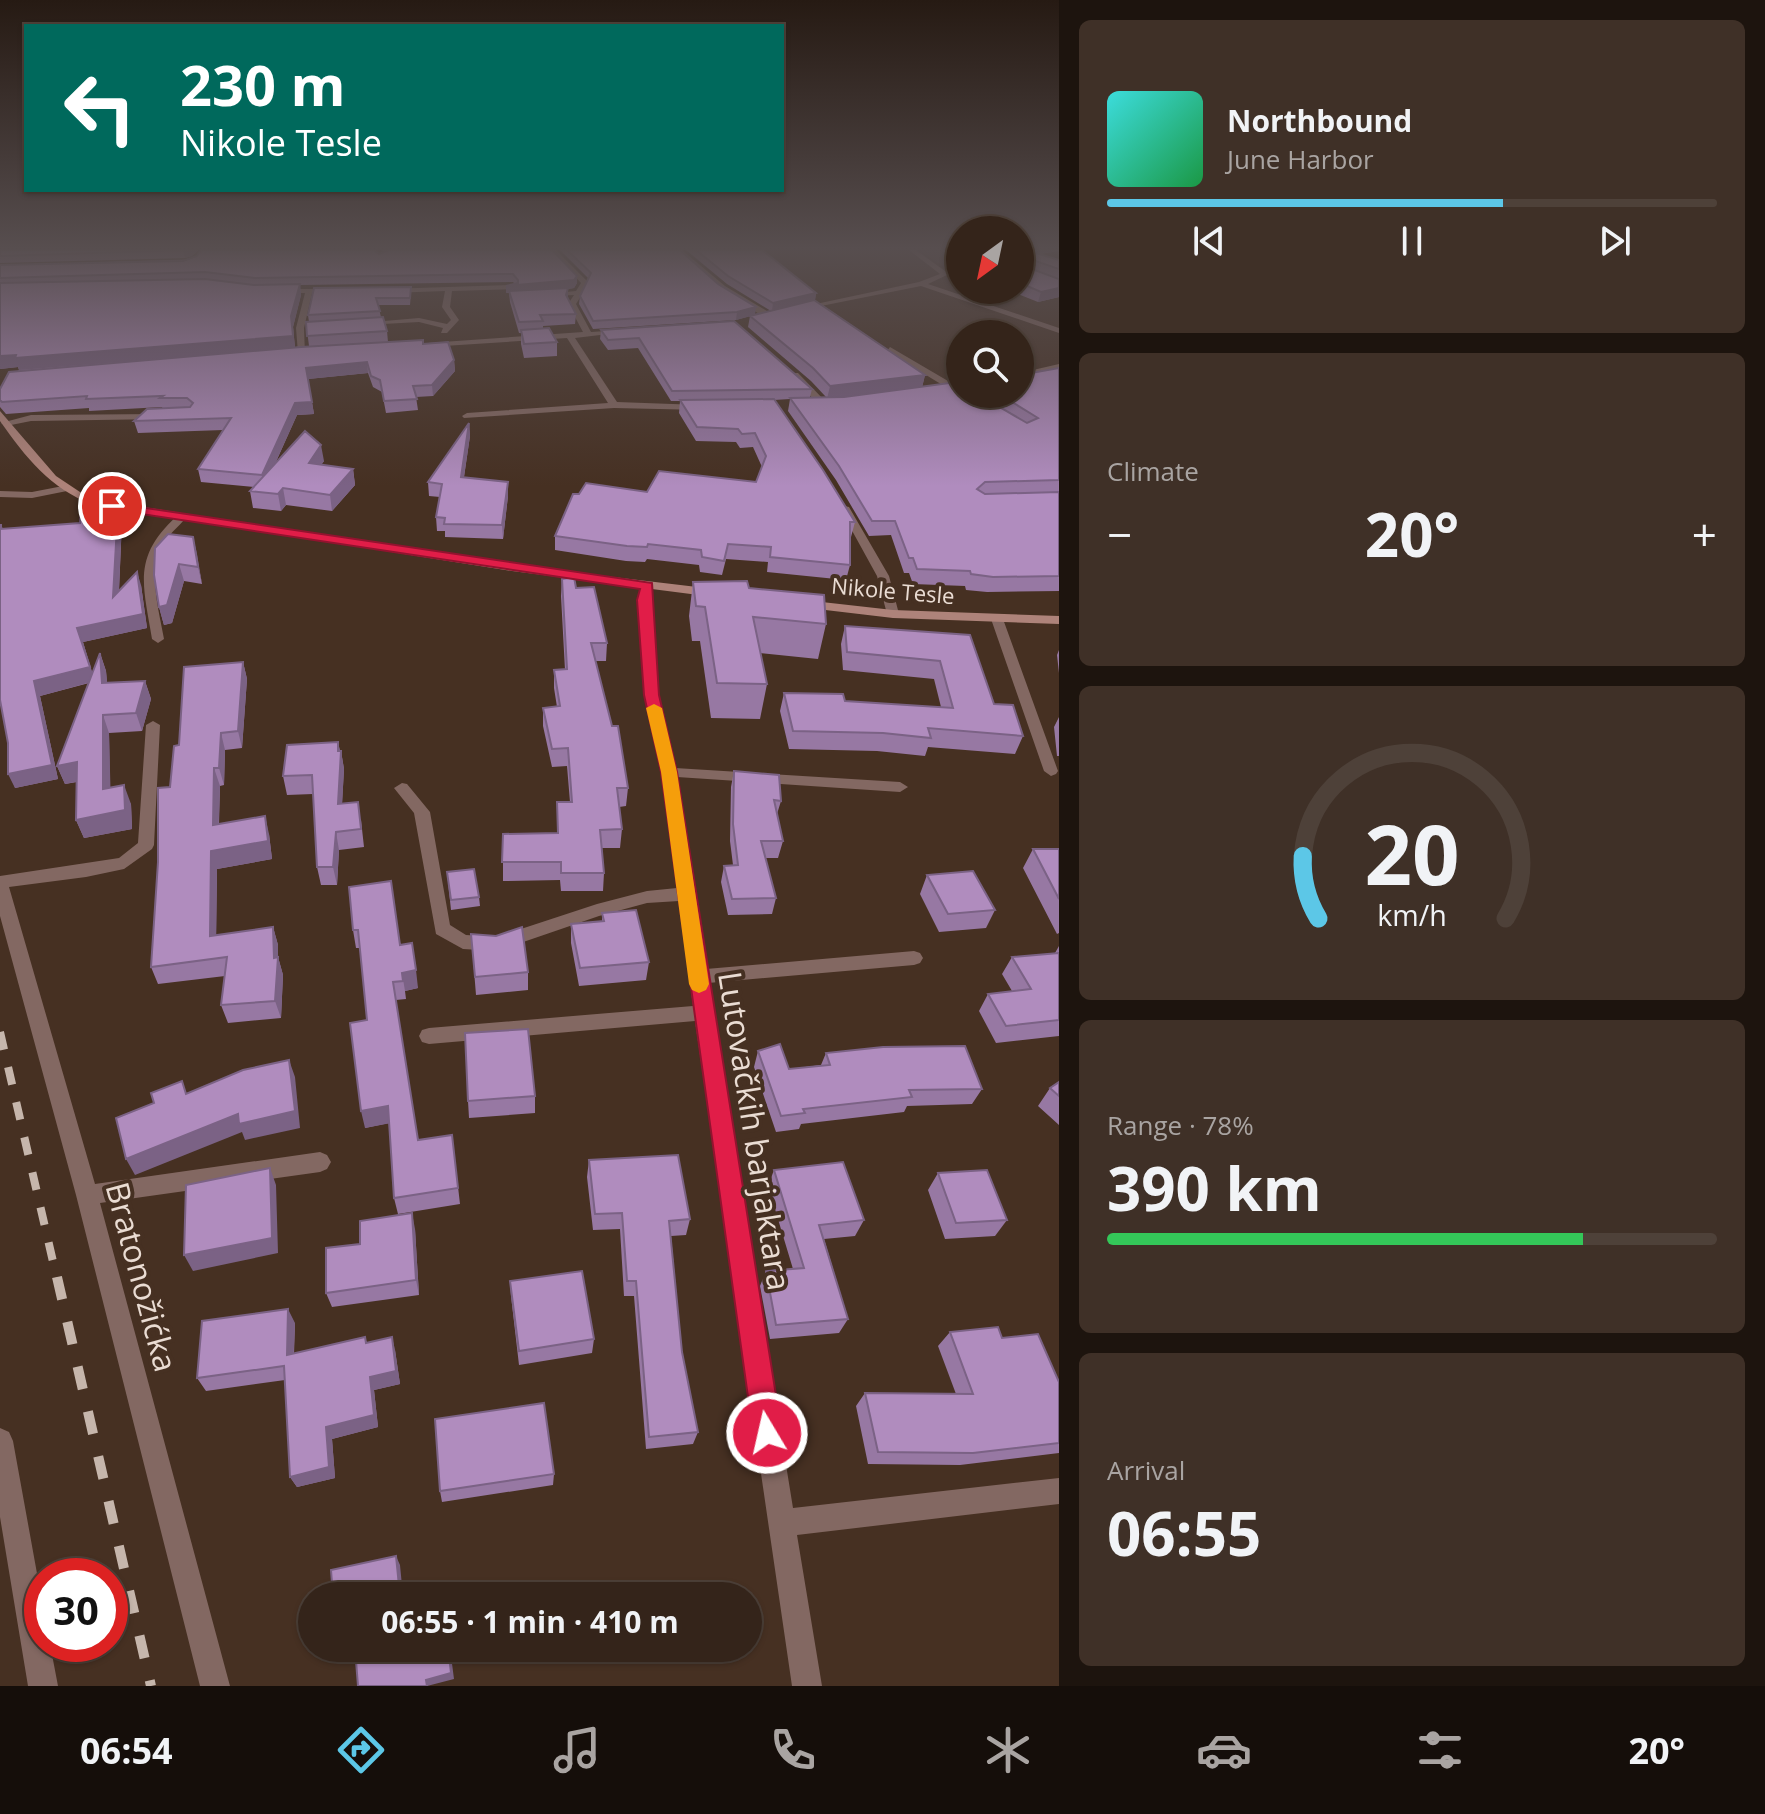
<!DOCTYPE html>
<meta charset="utf-8">
<style>
:root{--surface:#34241a;--page:#3f3027;--text:#f1f3f6;--muted:#a9a4a2;--line:#4e4139;--accent:#5cc7e7}
body{margin:0;font-family:"Open Sans",sans-serif;background:var(--page);color:var(--text);height:100vh;display:flex;flex-direction:column;font-size:30px;white-space:nowrap}
*{box-sizing:border-box;margin:0}
p{font-size:26px;color:var(--muted)}
.icon{flex:none;width:44px;height:44px;fill:none;stroke:currentColor;stroke-width:2;stroke-linecap:round;stroke-linejoin:round}
.map{position:relative;flex:1;overflow:hidden}
.panel{display:flex;flex-direction:column;gap:20px;padding:20px;background:#1d140e;width:706px}
.panel>*{flex:none}
.hud{position:absolute;left:24px;top:24px;width:760px;height:168px;border-radius:0px;box-shadow:0 2px 6px #0004,0 0 0 2px var(--line);background:#00695c;color:#fff;overflow:hidden}
.needle{width:52px;rotate:213deg}
.buttons{position:absolute;left:946px;top:216px;display:grid;gap:16px}
.buttons a{display:grid;place-items:center;width:88px;height:88px;border-radius:50%;background:var(--surface);box-shadow:0 2px 6px #0004,0 0 0 2px var(--line);font-size:40px}
.speed{position:absolute;left:24px;top:1558px;display:flex;gap:16px;font-size:40px;font-weight:700;text-align:center}
.speed>*{display:grid;place-content:center;width:104px;height:104px;border-radius:50%;background:var(--surface);box-shadow:0 2px 6px #0004,0 0 0 2px var(--line);line-height:1}
.speed .limit{border:12px solid #d22;background:#fff;color:#111}
.pin{position:absolute;display:grid;place-items:center;width:68px;height:68px;color:#fff;margin:-34px;border:4px solid #fff;border-radius:50%;box-shadow:0 2px 8px #0007}
.me{position:absolute;width:88px;margin:-44px;rotate:351deg;stroke-linejoin:round;filter:drop-shadow(0 0 6px #0008)}
.turn{display:flex;align-items:center;gap:28px;height:168px;padding:0 24px;font-size:36px}
.turn .icon{width:104px;height:104px;stroke-width:2.5}
.turn b{display:block;font-size:56px;line-height:68px}
.big{font-size:60px;font-weight:700;line-height:1.1}
.panel .tile{flex:1;display:flex;flex-direction:column;justify-content:center;gap:12px;min-width:0;padding:0 28px;border-radius:12px;background:var(--page)}
.panel .dial{align-items:center;gap:0}
.dial svg{height:208px;overflow:visible;fill:none;stroke:var(--line);stroke-width:7;stroke-linecap:round;text-anchor:middle}
.dial text{fill:var(--text);stroke:none}
.song{display:flex;align-items:center;gap:24px}
.cover{width:96px;height:96px;border-radius:12px;background:linear-gradient(135deg,hsl(180 70% 55%),hsl(140 70% 35%))}
.played{height:8px;border-radius:4px;background:linear-gradient(90deg,var(--accent) 65%,var(--line) 65%)}
.keys{display:flex;justify-content:space-around;direction:ltr}
.heat{display:flex;justify-content:space-between;align-items:center;font-size:44px;direction:ltr}
.charge{height:12px;border-radius:6px;background:linear-gradient(90deg,#34c759 78%,var(--line) 0)}
.trip{position:absolute;left:298px;top:1582px;width:464px;height:80px;border-radius:40px;background:var(--surface);box-shadow:0 2px 6px #0004,0 0 0 2px var(--line);font-weight:700;line-height:80px;text-align:center}
.tabs{display:flex;height:128px;justify-content:space-around;align-items:center;background:#150e0a;color:var(--muted)}
.tabs .icon{width:56px;height:56px}
.tabs .selected{color:var(--accent)}
.tabs b{font-size:36px;color:var(--text)}
main{display:flex;flex:1;min-height:0}
.map>svg:first-child{display:block}
.education{fill:#4c3833}
.lines{fill:none;stroke-linecap:round;stroke-linejoin:round}
.street{fill:#836862;fill-rule:evenodd}
.secondary{fill:#ae837a;fill-rule:evenodd}
.rail-far1{stroke:#c6b6ac;stroke-width:8;stroke-dasharray:18 18;stroke-linecap:butt}
.rail{stroke:#c6b6ac;stroke-width:10;stroke-dasharray:23 23;stroke-linecap:butt}
.wall{fill:#9778a3}
.shaded-wall{fill:#7b6285}
.building{fill:#b08cbe;stroke:#7b6285;stroke-width:2}
.route{fill:#e11d48;stroke:#92132f;stroke-width:2}
.slow{fill:#f59e0b}
.labels{text-anchor:middle;stroke-width:8;stroke-linejoin:round;paint-order:stroke}
.far-street-label{font-size:22px;fill:#eadcd3;stroke:#463022}
.near-street-label{font-size:32px;fill:#eadcd3;stroke:#463022}
</style>
<main>
<div class="map">
<svg width="1059" height="1686" viewBox="0 0 1059 1686">
<rect width="100%" height="100%" fill="#463022"/>
<path class="education" d="M919,250H960V273L954,274Z"/>
<g class="lines">
<path class="street" d="M550,250H556L589,283L576,304L591,332L621,330L625,332L575,338L617,402L700,405L705,408L703,410L614,408L464,418L462,416L467,413L608,403L567,338L428,347L424,345L428,343L583,332L568,304L574,295L549,296L545,294L576,291L581,283Z
M676,250H682L725,286L772,314V318H766L719,290Z
M909,250H916L949,274L928,284L1059,328V333L921,286L801,310L797,308L919,282L940,274Z
M513,285L516,289L452,291L450,307L459,320L447,333H441L443,328L419,322L365,325L361,323L419,318L447,324L451,320L442,307L445,291L389,293L386,289Z
M278,289H334L338,291L312,293L304,328L305,355L298,353L296,328L305,293H281Z
M890,347L960,388V394H963H957L887,351Z
M1059,364V370L1020,379V373Z
M792,373H798L826,402V406H820L792,377Z
M160,414L165,417L163,419L31,421L6,426L1,423L31,415Z
M63,486L68,489L67,491L32,498L0,497V491L32,492Z
M840,505L849,507L889,576L899,614L897,617L893,618L887,614L877,576L839,507Z
M177,516L186,518C178,527 168,535 162,546C148,575 159,610 164,639L158,643L152,639C143,584 132,557 177,516Z
M647,582L653,586L650,600L659,695L675,768L900,782L908,787L900,792L677,777L706,969L914,951L920,953L923,958L920,963L914,965L708,983L793,1508L1059,1478V1504L797,1535L822,1686H792L695,1021L429,1044L422,1042L419,1036L422,1030L429,1028L693,1006L679,901L647,903L599,916L497,951L463,949L436,934L414,813L394,788L402,783L407,784L430,812L450,925L466,935L497,937L597,904L647,891L677,888L662,772L645,695L638,600L641,586Z
M997,615L1003,619L1058,771L1056,774L1051,776L1044,771L991,619Z
M153,721L160,725L154,845L152,849L124,869L86,877L9,887L95,1184L320,1152L327,1155L331,1162L327,1169L320,1172L100,1203L230,1686H200L76,1195L0,916V876L119,858L138,843L146,725Z
M0,1428L9,1432L13,1441L42,1601V1644H50L58,1686H28L0,1517Z"/>
<path class="secondary" d="M0,411L56,476L83,494L99,500L512,565L714,589L720,593L714,597L512,571L93,505C50,488 26,458 0,421Z
M804,600L893,610L1059,616V624L893,618L800,607L798,604Z"/>
<path class="rail-far1" d="M0,1032L57,1279"/>
<path class="rail" d="M57,1277L151,1686"/>
</g>
<path class="wall" d="M0,250H198L192,256L185,258L0,263Z
M382,250H552L577,276V283L574,288L568,289V299L576,314L575,324L543,326V329L557,342V356L524,358L521,344V333H519L510,302L509,293H506V286L515,284L513,282L300,285L301,295L293,327L295,347L309,346L306,322H309L308,315L314,288L411,294L410,305H378L381,317L387,331L388,342L423,344L454,360L455,371L433,396L416,397L418,410L386,413L382,392L373,387L368,373L308,379L314,414L297,415L275,464L324,461L321,465L353,469L355,485L332,511L286,505L281,511L253,508L250,491L254,487L201,482L198,469L223,430L138,433L134,421L163,409L162,407L89,411V408L6,414L0,407V389L19,370L18,367L0,369V265L379,254L384,252Z
M560,250H680L718,284L755,314L771,311L727,284L686,250H762L816,293L815,300L925,375L922,387L960,394H1020L1059,368V591L987,592L966,590L965,586L913,584L909,573H904L891,535L869,536L836,480L788,411L790,399L774,400L855,522L851,537H850V565L846,580L767,572L768,562L726,559L722,575L700,572L699,565L647,559L645,562L626,561L555,550V536L579,494L647,492L756,482L762,467L753,447L740,448L736,442L696,441L679,413L680,401H671L638,348L608,350L600,339L601,330L734,321L812,389L810,397H826L811,381L748,327L750,316L736,320L593,329L579,304L580,296L589,279Z
M1020,250H1059V251L1040,254L1059,260V297L1038,302L1008,290H1020Z
M469,423L470,436L464,477L508,496L503,539L445,537V531H437L436,517L440,497L429,496L428,482Z
M118,508L122,521L119,591L141,585L147,628L83,642L92,673L100,653L106,671L107,683L145,681L151,699L142,731L109,733L110,788L131,804L132,829L84,838L76,820L77,782L65,784L57,766L89,683L40,696L58,779L15,788L8,743L1,525L3,529L80,523Z
M193,537L202,584L184,581L172,623L164,625L159,607L154,575Z
M562,579L576,588L607,643L606,661H595L628,788L626,806L619,807L622,829L620,848H602L604,873L603,891H561L560,880L503,881V834L557,833V802H570L567,766L552,767L543,726V708L557,707L554,688V670H565L561,596Z
M693,582L749,588L826,624L818,659L760,653L767,684L760,719L711,718L700,641H692L689,616Z
M845,626L970,635L994,704L1023,736L1015,754L928,747L925,756L877,751L789,749L780,711L784,693L845,701L941,707L934,679L843,670L841,644Z
M1059,650V673L1057,655Z
M243,662L247,679L242,748L225,750L224,785L220,786L219,824L269,834L272,859L217,869L216,935L273,927L278,945V957L283,975L281,1018L228,1023L221,1005L225,976L158,984L151,967L170,787L179,745Z
M1059,717V756H1057L1054,727Z
M338,742L340,751H341L344,769L342,804L361,820L364,847L339,850L337,885H321L317,867L313,794L287,795L283,776Z
M734,771L781,801L777,814L783,841L778,858H765L776,898L772,914L728,915L721,882L724,866L733,865L730,841L731,787Z
M1033,849H1059V933L1057,934L1023,868Z
M447,872L479,897L480,906L451,910Z
M927,875L995,910L986,928L939,932L920,894Z
M349,887L400,945L418,988L405,991L406,999L396,1000L418,1140L452,1135L460,1204L398,1214L394,1198L389,1123L365,1128L367,1020L360,948H356L353,930Z
M602,913L649,962L646,980L579,986L571,943V924L602,922Z
M471,934L528,972V990L476,995Z
M1059,946V1036L996,1043L979,1011L988,994L1012,991L1002,974L1012,957L1055,953Z
M758,1051L789,1069L821,1065L826,1053L982,1089L972,1104L907,1106L904,1112L801,1124L799,1129L776,1132L754,1067Z
M1059,1082V1125L1038,1106L1050,1088Z
M535,1096V1113L469,1118L468,1101Z
M589,1160L690,1219L686,1235L671,1236L682,1352L698,1432L693,1444L646,1449L634,1296H624L620,1229L593,1230L587,1177Z
M774,1170L864,1220L855,1236L824,1239L848,1319L839,1333L770,1339L760,1286L766,1271L793,1269L768,1186Z
M938,1173L1007,1220L995,1236L945,1239L928,1190Z
M415,1229L419,1295L332,1307L326,1293L360,1244Z
M510,1281L594,1339L592,1353L519,1365L511,1296Z
M295,1323L294,1354L367,1343L395,1350L400,1384L374,1390L378,1427L332,1439L335,1478L297,1487L290,1477L285,1380L206,1391L197,1378Z
M950,1332L1002,1338L1059,1382V1453L960,1465L868,1464L856,1406L865,1393L956,1394L938,1346Z
M554,1474L553,1485L442,1502L440,1491Z"/>
<path class="shaded-wall" d="M188,250H198L192,256L185,258L183,251Z
M1020,250H1059V251L1020,256Z
M577,276V283L574,288L568,289V298L565,305L566,295L568,289L506,293V286Z
M300,284L301,295L293,327L295,348L19,370L18,367L0,369V356L291,316Z
M1059,288V297L1038,302L1041,292Z
M816,293L815,300L772,311L773,303Z
M756,307L755,315L736,320L737,312Z
M454,360L455,371L433,396L432,385Z
M367,362L368,373L308,379L306,368Z
M925,375L922,388L827,399L830,386Z
M312,402L314,414L297,415L264,488L262,475L295,403Z
M469,423L470,436L462,490L461,477Z
M321,445L324,461L311,479L309,463Z
M353,469L355,485L332,511L330,495Z
M508,482V496L503,539L502,525Z
M283,488L286,505L281,511L278,494Z
M118,508L122,521L118,611L113,597Z
M193,537L197,554L202,584L198,567Z
M179,564L184,581L172,623L164,625L159,607Z
M137,572L141,585L147,628L83,642L95,681L40,696L58,779L15,788L8,774L34,681L77,628L143,614Z
M100,653L106,671L109,701L102,683Z
M243,662L247,679L242,748L238,731Z
M145,681L151,699L142,731L136,713Z
M103,715L109,733L111,808L103,789Z
M221,733L225,750L224,785L219,768Z
M338,742L341,757V751L344,769L341,823L338,804Z
M77,762L85,780L65,784L57,766Z
M214,768L220,786L218,843L213,825Z
M124,785L131,804L132,829L84,838L76,820Z
M265,816L269,834L272,859L217,869L216,953L210,936L211,851Z
M336,832L339,850L337,885L333,867Z
M273,927L278,945V957L283,975L281,1018L275,1001Z
M416,970L418,988L405,991L402,973Z
M289,1060L295,1077L300,1128L245,1140L242,1132L135,1175L126,1159Z
M388,1106L391,1123L365,1128L361,1111Z
M270,1168L276,1185L278,1253L193,1271L184,1255Z
M412,1213L415,1229L419,1295L416,1280Z
M288,1309L295,1323L293,1369L287,1355Z
M392,1337L395,1350L400,1384L374,1390L378,1427L332,1439L335,1478L297,1487L290,1477L326,1427L370,1377Z
M396,1556L400,1565L403,1596H400Z
M448,1648H450L454,1679L427,1686L426,1680Z"/>
<path class="building" d="M0,250H188L0,256Z
M201,250H374L379,254L389,250H388H552L577,276L574,280L506,286L518,283V280L513,274H501L255,278L205,272L0,278V265L183,261L197,256Z
M567,250H680L718,284L756,307L737,312L593,321L580,296L591,273Z
M696,250H762L816,293L773,303L728,276Z
M1020,250H1026L1059,260V269L1024,257L1020,259Z
M1020,260L1021,265L1059,279V288L1041,292L1020,283Z
M205,279L254,285L300,284L291,316L293,336L15,358L16,355L0,356V283Z
M411,287L410,298H376L380,311L308,315L314,288Z
M568,288L566,295L576,314L540,315L543,321L519,322L509,291Z
M814,300L925,375L830,386L813,368L750,316Z
M383,317L387,331L307,336L306,322Z
M734,321L812,389L672,391L639,338L608,340L601,330Z
M549,328L557,342L524,344L521,330Z
M423,340V344L448,342L454,360L432,385L413,386L417,399L384,401L380,380L371,376L367,362L306,368L312,402L295,403L262,475L198,469L231,418L134,421L147,409L190,407L193,403L187,398H160L163,396L86,399L87,396L2,402L0,400V389L9,372L301,347Z
M1059,368V480L985,482L977,489L985,494L1059,492V576L993,577L971,574L970,571L917,569L913,558H909L895,521H872L839,466L790,398L844,397L957,382L960,384V394H977L1027,423L1038,418L999,394H1020V375Z
M774,399L823,470L855,522H850V565L770,557L771,547L728,544L724,561L702,557L701,550L648,544L647,547L627,546L555,536L573,494H579L586,483L647,492L659,471L756,482L766,456L755,433L742,434L738,429L697,427L680,400Z
M469,423L461,477L508,482L502,525L444,524L445,518L436,517L442,484L428,482Z
M305,431L321,445L309,463L353,469L330,495L283,488L278,494L250,491Z
M118,508L113,597L137,572L143,614L77,628L90,667L34,681L52,765L8,774V743L0,700V525H1V529L80,523L81,512Z
M168,534L193,537L198,567L179,564L167,605L159,607L154,575L155,548Z
M574,577L576,588L594,587L607,643H591L612,726H618L628,788H617L622,829L600,830L604,873H561V862H502L503,834L558,833L557,802H572L568,748L552,749L543,708L560,706L554,670L567,669L562,579Z
M747,581L749,588L824,595L826,624L753,617L767,684L717,683L705,607L696,606L693,582Z
M845,626L970,635L994,704L1013,705L1023,736L928,728L931,738L883,733L793,731L784,693L843,694L845,701L953,708L940,661L847,652Z
M100,653L102,683L145,681L136,713L103,715V789L124,785L125,810L76,820L77,762L57,766Z
M243,662L238,731L221,733L219,768H214L213,825L265,816L268,841L211,851L210,936L273,927L274,958L278,957L275,1001L221,1005L227,957L151,967L158,862V788L170,787L174,746L179,745L184,667Z
M338,742V751H341L338,804L358,802L361,829L336,832L333,867H317L312,775L283,776L287,745Z
M734,771L779,775L781,801L774,800L783,841H761L776,898L732,899L724,866L738,865L733,824Z
M1033,849H1059V899Z
M474,869L479,897L451,900L447,872Z
M973,871L995,910L948,914L927,875Z
M391,881L400,945L412,943L416,970L402,973L403,981L393,982L418,1140L452,1135L458,1188L394,1198L388,1106L361,1111L350,1023L367,1020L358,930H353L349,887Z
M636,910L649,962L580,968L571,924L604,921L602,913Z
M522,927L528,972L475,977L471,934L496,936Z
M1059,953V1020L1006,1026L988,994L1031,989L1012,957Z
M528,1029L535,1096L468,1101L465,1033Z
M780,1044L789,1069L830,1065L826,1053L883,1047L965,1046L982,1089L909,1090L912,1097L803,1109L805,1113L781,1116L758,1051Z
M289,1060L295,1111L239,1124L238,1114L126,1159L116,1118L154,1103L151,1093L182,1081L186,1094L243,1070Z
M1059,1082V1096L1050,1088Z
M678,1155L690,1219L669,1221L682,1352L698,1432L649,1437L636,1281H627L622,1213L595,1214L589,1160Z
M843,1162L864,1220L819,1225L848,1319L776,1325L766,1271L804,1268L774,1170Z
M270,1168L272,1238L184,1255L186,1185Z
M987,1170L1007,1220L956,1223L938,1173Z
M412,1213L416,1280L326,1293V1248L360,1244V1221Z
M582,1271L594,1339L519,1351L510,1281Z
M288,1309L287,1355L365,1337L366,1343L392,1337L396,1371L370,1377L374,1415L326,1427L329,1467L290,1477L284,1366L197,1378L202,1321Z
M998,1327L1002,1338L1038,1334L1059,1382V1443L973,1453L878,1452L865,1393L973,1394L950,1332Z
M544,1403L554,1474L440,1491L435,1419Z
M396,1556L400,1596H333L331,1570Z
M355,1648H448L451,1673L426,1680L427,1686H358Z"/>
<linearGradient id="sky" x2="0" y2="1"><stop stop-color="#261a13"/><stop offset="0.51" stop-color="#574e4f"/><stop offset="1" stop-color="#574e4f" stop-opacity="0"/></linearGradient>
<rect width="1059" height="486" fill="url(#sky)"/>
<path class="route" d="M112,503L652,583L659,695L677,772L782,1433L778,1443L767,1447L757,1443L753,1433L661,772L644,695L637,600L640,589L108,509V504Z"/>
<path class="slow" d="M654,704L662,708L677,772L709,984L706,990L699,993L692,990L689,984L661,772L646,708Z"/>
<g class="labels">
<g class="far-street-label">
<text transform="translate(893 591) rotate(5)" y="8">Nikole Tesle</text>
</g>
<g class="near-street-label">
<text transform="translate(754 1131) rotate(81)" y="11">Lutovačkih barjaktara</text>
<text transform="translate(141 1277) rotate(75)" y="11">Bratonožićka</text>
</g>
</g>
</svg>
<div class="buttons">
<a><svg class="needle" viewBox="-14 -14 28 28"><path d="M0-13l5 13h-10z" fill="#e53935"/><path d="M0 13l5-13h-10z" fill="#a9a4a2"/></svg></a>
<a><svg class="icon" aria-label="search" viewBox="0 0 24 24"><circle cx="10" cy="10" r="6"/><path d="M15 15l6 6"/></svg></a>
</div>
<div class="speed"><div class="limit">30</div></div>
<div class="pin" style="left:112px;top:506px;background:#d93025"><svg class="icon" aria-label="arrive" viewBox="0 0 24 24"><path d="M6 21V4h12l-3 4 3 4H6"/></svg></div>
<svg class="me" style="left:767px;top:1433px" viewBox="-20 -20 40 40"><circle r="17" fill="#e11d48" stroke="#fff" stroke-width="3"/><path d="M0-11L8 9 0 5-8 9z" fill="#fff"/></svg>
<div class="trip">06:55 · 1 min · 410 m</div>
<div class="hud">
<div class="turn"><svg class="icon" aria-label="left" viewBox="0 0 24 24"><path d="M17 20v-9H6M10 6l-5 5 5 5"/></svg><div><b>230 m</b>Nikole Tesle</div></div>
</div>
</div>
<section class="panel">
<div class="tile">
<div class="song"><i class="cover"></i><div><b>Northbound</b><p>June Harbor</p></div></div>
<div class="played"></div>
<div class="keys"><svg class="icon" aria-label="previous" viewBox="0 0 24 24"><path d="M18 5L8 12l10 7zM5 5v14"/></svg><svg class="icon" aria-label="pause" viewBox="0 0 24 24"><path d="M8 5v14M16 5v14"/></svg><svg class="icon" aria-label="next" viewBox="0 0 24 24"><path d="M6 5l10 7-10 7zM19 5v14"/></svg></div>
</div>
<div class="tile"><p>Climate</p>
<div class="heat"><a>−</a><b class="big">20°</b><a>+</a></div>
</div>
<div class="tile dial"><svg viewBox="0 0 100 80">
<path d="M14 69A42 42 0 1 1 86 69"/>
<path d="M14 69A42 42 0 0 1 8 45" stroke="#5cc7e7"/>
<text x="50" y="56" font-size="32" font-weight="700">20</text>
<text x="50" y="72" font-size="11">km/h</text>
</svg></div>
<div class="tile"><p>Range · 78%</p><b class="big">390 km</b><div class="charge"></div></div>
<div class="tile"><p>Arrival</p><b class="big">06:55</b></div>
</section>
</main>
<nav class="tabs">
<b>06:54</b>
<svg class="icon selected" aria-label="directions" viewBox="0 0 24 24"><path d="M12 3l9 9-9 9-9-9zM9 14v-3h6M13 9l2 2-2 2"/></svg>
<svg class="icon" aria-label="music" viewBox="0 0 24 24"><path d="M9 18V5l10-2v13"/><circle cx="6" cy="18" r="3"/><circle cx="16" cy="16" r="3"/></svg>
<svg class="icon" aria-label="phone" viewBox="0 0 24 24"><path d="M5 4h4l2 5-3 2q2 4 5 5l2-3 5 2v4C11 20 4 13 5 4z"/></svg>
<svg class="icon" aria-label="climate" viewBox="0 0 24 24"><path d="M12 3v18M4 7l16 10M4 17L20 7"/></svg>
<svg class="icon" aria-label="car" viewBox="0 0 24 24"><path d="M5 17H2v-5l4-1 3-4h7l3 4 3 1v5h-3M9 17h6M6 11h13"/><circle cx="7" cy="17" r="2"/><circle cx="17" cy="17" r="2"/></svg>
<svg class="icon" aria-label="filters" viewBox="0 0 24 24"><path d="M4 7h16M4 17h16"/><circle cx="9" cy="7" r="2"/><circle cx="15" cy="17" r="2"/></svg>
<b>20°</b>
</nav>
